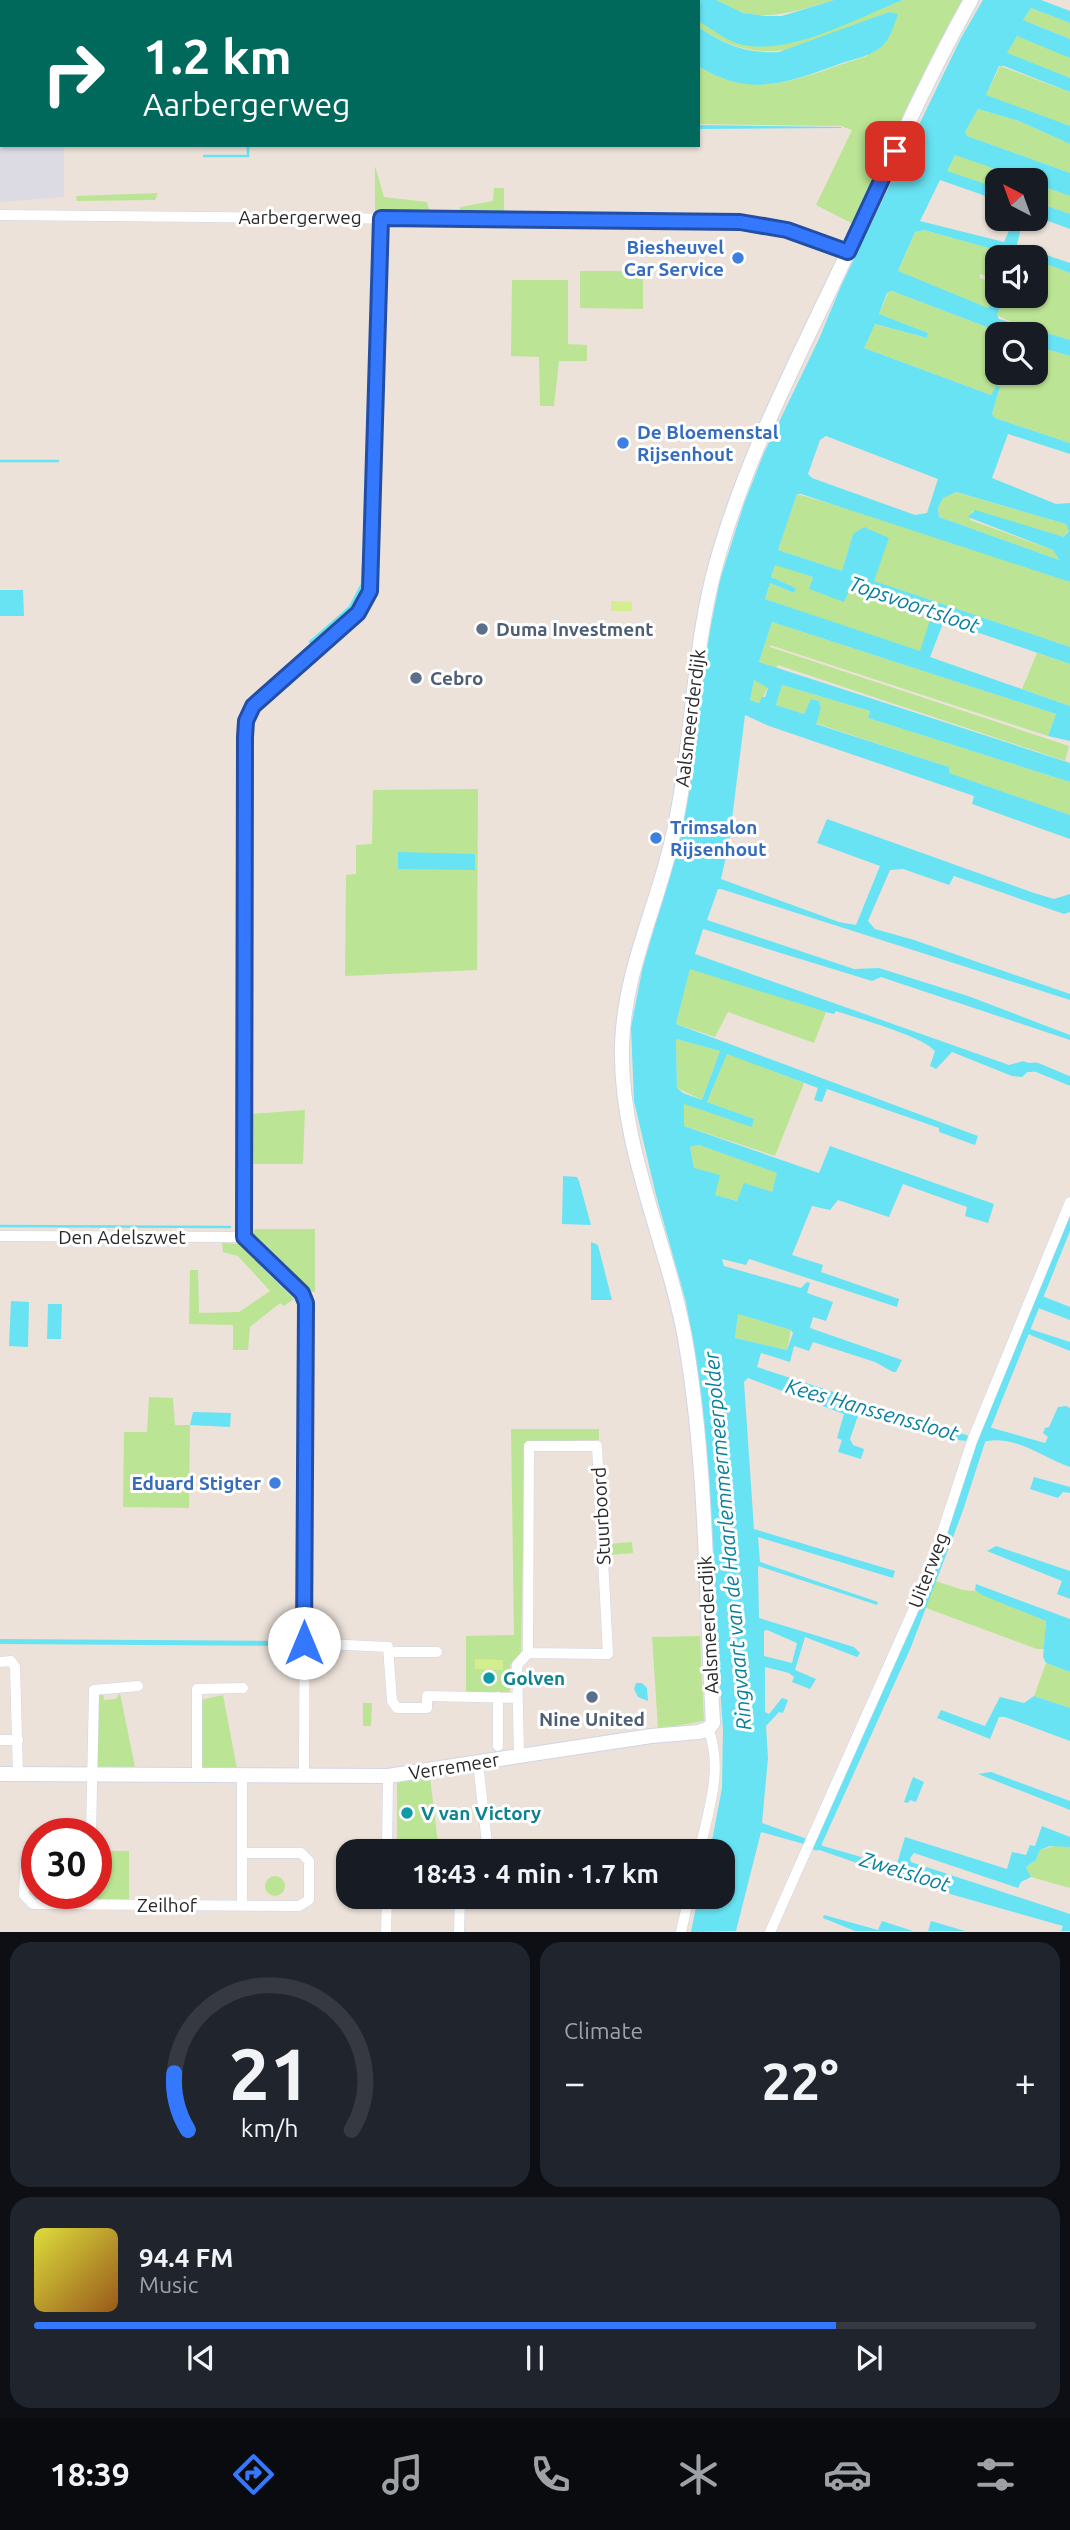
<!DOCTYPE html>
<meta charset="utf-8">
<style>
:root{--surface:#171b24;--page:#20242c;--text:#f1f3f6;--muted:#9ea1a6;--line:#363941;--accent:#3478ff}
body{margin:0;font-family:Ubuntu,sans-serif;background:var(--page);color:var(--text);height:100vh;display:flex;flex-direction:column;font-size:26px;white-space:nowrap}
*{box-sizing:border-box;margin:0}
p{font-size:23px;color:var(--muted)}
.icon{flex:none;width:38px;height:38px;fill:none;stroke:currentColor;stroke-width:2;stroke-linecap:round;stroke-linejoin:round}
.map{position:relative;height:1932px;overflow:hidden}
.side{display:flex;flex-direction:column;gap:10px;padding:10px;background:#0d0f14;flex:1}
.side>*{flex:none}
.top-card{position:absolute;left:0px;top:0px;width:700px;height:147px;box-shadow:0 2px 5px #0004;background:#00695c;color:#fff;overflow:hidden}
.needle{width:46px;rotate:319deg}
.buttons{position:absolute;left:985px;top:168px;display:grid;gap:14px}
.buttons a{display:grid;place-items:center;width:63px;height:63px;border-radius:14px;background:var(--surface);box-shadow:0 2px 5px #0004;font-size:35px}
.speed{position:absolute;left:21px;top:1818px;display:flex;gap:14px;font-size:35px;font-weight:700;text-align:center}
.speed>*{display:grid;place-content:center;width:91px;height:91px;border-radius:50%;background:var(--surface);box-shadow:0 2px 5px #0004;line-height:1}
.speed .limit{border:10px solid #d22;background:#fff;color:#111}
.pin{position:absolute;display:grid;place-items:center;width:60px;height:60px;color:#fff;margin:-30px;border-radius:14px;box-shadow:0 4px 10px #0006}
.me{position:absolute;width:77px;margin:-38px;rotate:0deg;stroke-linejoin:round;filter:drop-shadow(0 0 5px #0008)}
.turn{display:flex;align-items:center;gap:24px;height:147px;padding:0 28px;font-size:32px}
.turn .icon{width:91px;height:91px;stroke-width:2.5}
.turn b{display:block;font-size:49px;line-height:60px}
.big{font-size:52px;font-weight:700;line-height:1.1}
.side .widget{flex:1;display:flex;flex-direction:column;justify-content:center;gap:10px;min-width:0;padding:0 24px;border-radius:21px;background:var(--page)}
.side .dial{align-items:center;gap:0}
.dial svg{height:182px;overflow:visible;fill:none;stroke:var(--line);stroke-width:7;stroke-linecap:round;text-anchor:middle}
.dial text{fill:var(--text);stroke:none}
.song{display:flex;align-items:center;gap:21px}
.cover{width:84px;height:84px;border-radius:10px;background:linear-gradient(135deg,hsl(60 70% 55%),hsl(30 70% 35%))}
.played{height:7px;border-radius:4px;background:linear-gradient(90deg,var(--accent) 80%,var(--line) 80%)}
.keys{display:flex;justify-content:space-around;direction:ltr}
.heat{display:flex;justify-content:space-between;align-items:center;font-size:38px;direction:ltr}
.side .tiles{flex:1;display:grid;gap:10px;grid-template-columns:1fr 1fr}
.widget:last-child{grid-column:span 2}
.trip{position:absolute;left:336px;top:1839px;width:399px;height:70px;border-radius:21px;background:var(--surface);box-shadow:0 2px 5px #0004;font-weight:700;line-height:70px;text-align:center}
.tabs{display:flex;height:112px;justify-content:space-around;align-items:center;background:#090b0e;color:var(--muted)}
.tabs .icon{width:49px;height:49px}
.tabs .on{color:var(--accent)}
.tabs b{font-size:32px;color:var(--text)}
.map>svg:first-child{display:block}
.industrial{fill:#dcdbe4}
.green{fill:#bbe594}
.pitch{fill:#d3ed8f}
.water{fill:#68e3f3;fill-rule:evenodd}
.lines{fill:none;stroke-linecap:round;stroke-linejoin:round}
.stream{stroke:#68e3f3;stroke-width:2.5}
.canal{stroke:#68e3f3;stroke-width:9}
.street-casing{stroke:#cfd6e3;stroke-width:11}
.secondary-casing{stroke:#cfd6e3;stroke-width:16}
.street{stroke:#fff;stroke-width:10}
.secondary{stroke:#fff;stroke-width:14}
.route-casing{stroke:#224ea6;stroke-width:18}
.route{stroke:#3478ff;stroke-width:12}
.shop-dot{fill:#3f7fe0;stroke:#fff;stroke-width:2.5}
.service-dot{fill:#5c6f8a;stroke:#fff;stroke-width:2.5}
.culture-dot{fill:#0f9aa8;stroke:#fff;stroke-width:2.5}
.labels{text-anchor:middle;stroke-width:6;stroke-linejoin:round;paint-order:stroke}
.street-label{font-size:19px;fill:#292929;stroke:#fff}
.shop-label{font-size:19px;font-weight:bold;fill:#366cbe;stroke:#fff;text-anchor:end}
.service-label{font-size:19px;font-weight:bold;fill:#4e5e75;stroke:#fff;text-anchor:start}
.culture-label{font-size:19px;font-weight:bold;fill:#0d838f;stroke:#fff;text-anchor:start}
.water-label{font-size:21px;font-style:italic;fill:#08819e;stroke:#fff}
</style>
<div class="map">
<svg width="1070" height="1932" viewBox="0 0 1070 1932">
<rect width="100%" height="100%" fill="#ece2da"/>
<path class="industrial" d="M0,0H62L2,2V145H64V197L0,202Z"/>
<path class="green" d="M716,0H834C793,12 754,27 716,0Z
M903,0H963L908,105L853,224L816,205L852,130L841,126L698,124V66C759,104 807,74 867,56L889,12C817,40 770,76 698,27V21L713,30L792,43Z
M1031,8L1070,23V39L1023,20Z
M1017,36L1066,53L1070,58V78L1009,56L1006,53Z
M1000,66L1070,92V126L988,98L986,95Z
M978,109L1019,121L1070,144V173L967,136L965,132Z
M955,155L961,156L1027,180H998L997,188L953,175L946,171Z
M375,166L384,197L427,202L430,213H375Z
M1036,184L1070,196V214L1036,202Z
M494,188H504V214L460,213V207L493,201Z
M158,193L155,200L77,201L76,196Z
M924,230L1010,254L1011,257H998L997,279L980,274V278L997,284L995,303L988,308L898,272L915,232Z
M1036,260L1070,273V340L1020,326L996,315L1004,296H1036Z
M580,271H643V309L580,308Z
M512,280H568V344L587,345V361H559L554,406H540L539,357L511,356Z
M892,291L1005,334H998V373H1036V346L1070,356V443L995,418L992,414L1000,387L991,395L864,348L874,324L927,338L928,333L879,314L888,293Z
M955,492L1066,524L1069,530L1064,537L972,511L970,520L1053,550L1059,560L939,517L938,508L943,498Z
M797,494L883,519L1070,582V647L873,581L853,534L842,571L778,550Z
M775,564L813,577L809,589L844,601L849,589L932,617L920,652L765,599L770,583L793,593L796,588L771,577Z
M772,622L1056,714L1048,736L770,645V647L1069,746L1065,761L778,665L776,668L759,662Z
M1037,653L1070,664V706L1022,689Z
M754,680L768,687L760,703L750,700Z
M782,685L870,711L868,718L1070,782V815L948,773L949,767L815,723L821,708L819,701L811,699L804,714L776,705Z
M478,789L477,970L345,976L346,875L356,874V845L372,844L373,790Z
M690,968L826,1012L814,1043L728,1012L715,1037L676,1024Z
M676,1039L720,1051L702,1100L677,1088Z
M727,1053L804,1083L775,1156L684,1126V1103L752,1126L754,1119L707,1102Z
M305,1110L303,1164H251L249,1114Z
M699,1145L778,1173L772,1191L812,1206L744,1184L738,1201L714,1195L694,1168L690,1147Z
M255,1229H315V1292L306,1291L248,1238Z
M222,1243L239,1244L294,1299L284,1306L280,1303L250,1327L248,1350H233V1325L189,1324L190,1270H198L199,1313L239,1312L270,1291L238,1256L223,1252Z
M738,1314L791,1330L787,1350L735,1338Z
M149,1397L173,1398L175,1425H190L189,1508L123,1507L124,1432H147Z
M511,1429H599V1440L525,1442L521,1652L510,1665V1691L507,1693H466V1636L514,1635Z
M632,1542L633,1553L609,1555L608,1544Z
M929,1579L963,1590L976,1591L1046,1621L1044,1649H1037L918,1605Z
M700,1636L704,1721L658,1729L652,1637Z
M1046,1663L1070,1672V1708L1034,1696Z
M103,1693L104,1700L116,1699L120,1693L135,1767H96L97,1696Z
M223,1695L237,1769H197L200,1700Z
M363,1703H372L371,1726H363Z
M430,1777L439,1851H397V1783Z
M1058,1845L1070,1847V1888L1031,1877L1026,1867L1036,1860L1040,1850Z
M98,1851H129V1901H100L95,1897L94,1894L101,1892Z
M265 1886a10 10 0 1 1 20 0a10 10 0 1 1-20 0Z
M48,1894H88V1900H48Z"/>
<path class="pitch" d="M611,601L632,602V611H611Z
M475,1659L503,1660V1670L475,1669Z"/>
<path class="water" d="M666,0H716L743,13L765,16H782L834,0H903C856,18 786,59 736,43C723,38 710,28 698,21V2Z
M983,0H1041L1070,11V23L1031,8L1023,20L1070,39V58L1017,36L1007,53L1070,78V92L1004,66H999L986,95L1070,126V144L1019,121L978,109L965,132L967,136L1070,173V196L1036,184V180H1027L955,155L947,171L997,188V200L940,180L920,221L1004,242L1014,219H1023L1017,245L1070,263V273L1036,260V257H1011L1010,254L924,230L915,232L898,271L988,308L998,296H1004L997,315L999,319L1070,340V356L1036,346V334H1005L892,291L887,293L879,314L928,333L927,338L875,324L864,348L991,395L996,386L1000,387L992,414L995,418L1070,443V454L1008,434L992,478L1056,504L1070,503V582L801,494H797L778,550L842,571L853,534L864,527L889,538L874,581L1070,647V664L944,621L930,657L1070,706V741L1048,736L1056,714L772,622L759,662L1070,763V782L868,718L870,711L782,685L776,705L804,714L811,699L819,701L821,708L816,724L949,767V773L1070,815V839L972,804L974,796L769,726L745,715L729,843L721,879L839,922L856,925L880,866L817,843L827,819L1034,893L1054,899L1070,894V912L1064,914L954,876L949,885L903,869L890,870L868,921L875,929L914,940L1070,994V1000L721,889H718L707,920L854,969L879,968L968,996L1070,1035V1040L881,977L872,981L703,929L695,954L1009,1065L1023,1061L1035,1065L1022,1077L1012,1076L952,1052L936,1069L930,1066L935,1051C922,1036 857,1018 836,1011L834,1014L826,1012L690,969L676,1024L978,1136L975,1145L939,1132V1128L827,1089L822,1102L814,1100L818,1088L727,1054L707,1102L754,1119L752,1127L684,1104V1126L819,1173L830,1146L994,1204L988,1223L965,1216L967,1207L903,1184L889,1217L838,1200L830,1210L812,1206L792,1255L823,1265L821,1272L899,1299L897,1307L749,1259L746,1265L722,1259L724,1266L801,1288L807,1282L810,1283L807,1293L833,1302L826,1321L813,1317L810,1328L902,1360L896,1372H893L875,1362L813,1342L809,1351L794,1346L790,1362L761,1353L757,1367L969,1436L967,1441L958,1440L860,1410L850,1439L853,1445L864,1449L861,1459L838,1452L842,1440L837,1438L844,1414L748,1378L744,1382L754,1529L895,1571L893,1578L758,1537L760,1562L878,1602L877,1605L758,1566L759,1618L854,1647L860,1653L857,1657L805,1637L795,1670L816,1679L810,1689L792,1682L794,1677L789,1673L765,1667V1712L769,1714L782,1698L788,1700L783,1713L779,1712L766,1726L768,1758L762,1823L807,1839L804,1844L761,1832L736,1931L691,1932L698,1897H723V1852L710,1851L722,1788L723,1730L699,1389L686,1302L656,1195L634,1101L631,1027L643,966L678,847L710,630L720,580L744,504L764,453L819,339L841,286L961,38ZM826,436L938,479L927,513L915,515L812,478L808,474L820,440ZM956,492L1066,524L1069,531L1064,537L975,510L968,517L1053,550L1059,560L939,517L938,508L943,498ZM775,565L813,577L809,589L844,602L850,589L931,617L920,651L765,599L770,583L794,593L796,588L771,577ZM754,680L768,688L765,697H762L759,703L750,700ZM676,1039L720,1051L702,1100L683,1093L677,1088ZM699,1145L777,1173L772,1192L744,1183L737,1201L715,1195L720,1175L694,1168L690,1147ZM738,1314L791,1330L793,1333L787,1350L735,1338ZM767,1630L797,1643L792,1663L764,1656V1631Z
M889,12L898,14C894,25 890,40 881,47C870,56 855,59 842,63C789,82 751,99 698,66V27C725,45 747,54 779,52Z
M698,125L841,127V128L698,129Z
M1036,202L1070,214V229L1040,218L1036,214Z
M0,590H23L24,616H0Z
M398,852L475,854V870L398,869Z
M563,1176L577,1177L579,1181L591,1225L562,1224Z
M591,1242L598,1245L612,1300H591Z
M1037,1294L1070,1307V1320L1033,1306Z
M11,1301L29,1302L28,1347L9,1346Z
M48,1304H62L61,1339H47Z
M1024,1327L1070,1342V1351L1023,1332Z
M1066,1406L1070,1408V1467C1040,1456 1012,1432 978,1443L985,1426L1045,1443L1048,1437L1043,1433L1045,1428L1049,1427L1058,1407Z
M193,1412L231,1413L230,1427L190,1425Z
M1034,1477L1070,1487V1493L1063,1492L1058,1498L1030,1489Z
M996,1546L1070,1571V1599L1057,1594L1062,1581L987,1551Z
M976,1584L1070,1619V1672L1046,1663L1043,1657L1046,1621L982,1595L975,1590Z
M0,1639L287,1641L289,1646L0,1644Z
M636,1683H642L647,1688L648,1701L638,1697L634,1689Z
M1034,1696L1070,1708V1741L1005,1717H999L990,1739L937,1718L941,1710L985,1726L1000,1697L1024,1703Z
M991,1772L1070,1801V1810L978,1774Z
M913,1777L924,1782L916,1802L910,1800L908,1803L904,1802Z
M1042,1826L1070,1837V1847L1050,1846L1040,1850L1036,1860L1026,1867L1031,1877L1021,1882L1018,1888L914,1853L910,1858L911,1862L1070,1914V1931H1061L1063,1926L950,1894L946,1889L894,1876L811,1847L814,1840L823,1846L896,1867L905,1837L1007,1869L1012,1852L1026,1855L1030,1845L1035,1846Z
M824,1915L878,1930L882,1921L913,1931H855L823,1918Z
M931,1921L965,1931H928Z"/>
<g class="lines">
<path class="stream" d="M248,2V0
M204,156H248V145
M0,461H58
M310,642L350,607L362,584L368,475
M0,1226L230,1227"/>
<path class="canal" d="M1022,1068L1036,1067L1070,1081
M816,1846L907,1645L958,1511L981,1440L1070,1219"/>
<defs>
<path id="street" d="M0,215L740,222L787,230L848,252
M0,1236L244,1237
M304,1643L388,1647L392,1701L397,1708H427V1696L517,1698
M390,1652H437
M0,1662L11,1661L15,1667L18,1774
M498,1697V1746
M0,1740H18
M519,1755L517,1665L528,1653L529,1446H597L608,1654L528,1653
M478,1763L488,1852
M197,1776V1689L243,1688
M304,1776L306,1303L302,1293L244,1237L245,737L246,721L253,706L358,613L370,591L381,218
M91,1834L94,1690L138,1686
M37,1852L26,1856L24,1895L33,1904L299,1906L309,1900V1861L301,1853H242
M387,1852L388,1776
M699,1852C708,1813 724,1767 708,1729
M91,1894V1904
M242,1905V1777
M386,1932L387,1897
M459,1932L460,1897
M681,1932L689,1897
M770,1932L927,1579L972,1441L1070,1202"/>
<path id="secondary" d="M0,1774L388,1776L651,1736L699,1732L708,1729L713,1723C706,1598 707,1468 686,1344C669,1245 619,1147 622,1045C624,974 655,911 671,844C693,753 691,658 715,568C745,457 800,355 848,252C888,167 925,82 971,0"/>
</defs>
<use href="#street" class="street-casing"/>
<use href="#secondary" class="secondary-casing"/>
<use href="#street" class="street"/>
<use href="#secondary" class="secondary"/>
</g>
<g class="lines">
<defs>
<path id="route" d="M304,1643L306,1303L302,1293L244,1237L245,737L246,721L253,706L358,613L370,591L381,218L740,222L787,230L848,252L895,151"/>
</defs>
<use href="#route" class="route-casing"/>
<use href="#route" class="route"/>
</g>
<g class="shop-dot">
<circle cx="738" cy="258" r="7"/>
<circle cx="623" cy="443" r="7"/>
<circle cx="656" cy="838" r="7"/>
<circle cx="275" cy="1483" r="7"/>
</g>
<g class="service-dot">
<circle cx="482" cy="629" r="7"/>
<circle cx="416" cy="678" r="7"/>
<circle cx="592" cy="1697" r="7"/>
</g>
<g class="culture-dot">
<circle cx="489" cy="1678" r="7"/>
<circle cx="407" cy="1813" r="7"/>
</g>
<g class="labels">
<g class="street-label">
<text x="300" y="224">Aarbergerweg</text>
<text transform="translate(690 718) rotate(-83)" y="7">Aalsmeerderdijk</text>
<text x="122" y="1244">Den Adelszwet</text>
<text transform="translate(601 1516) rotate(-93)" y="7">Stuurboord</text>
<text transform="translate(928 1570) rotate(-69)" y="7">Uiterweg</text>
<text transform="translate(708 1625) rotate(-93)" y="7">Aalsmeerderdijk</text>
<text transform="translate(454 1766) rotate(-9)" y="7">Verremeer</text>
<text x="167" y="1912">Zeilhof</text>
</g>
<g class="shop-label">
<text x="724" y="254">Biesheuvel<tspan x="724" dy="22">Car Service</tspan></text>
<text x="637" y="439" text-anchor="start">De Bloemenstal<tspan x="637" dy="22">Rijsenhout</tspan></text>
<text x="670" y="834" text-anchor="start">Trimsalon<tspan x="670" dy="22">Rijsenhout</tspan></text>
<text x="261" y="1490">Eduard Stigter</text>
</g>
<g class="service-label">
<text x="496" y="636">Duma Investment</text>
<text x="430" y="685">Cebro</text>
<text x="592" y="1726" text-anchor="middle">Nine United</text>
</g>
<g class="culture-label">
<text x="503" y="1685">Golven</text>
<text x="421" y="1820">V van Victory</text>
</g>
<g class="water-label">
<text transform="translate(914 605) rotate(19)" y="7">Topsvoortsloot</text>
<text transform="translate(872 1410) rotate(16)" y="7">Kees Hanssenssloot</text>
<text transform="translate(728 1541) rotate(-95)" y="7">Ringvaart van de Haarlemmermeerpolder</text>
<text transform="translate(905 1872) rotate(17)" y="7">Zwetsloot</text>
</g>
</g>
</svg>
<div class="buttons">
<a><svg class="needle" viewBox="-14 -14 28 28"><path d="M0-13l5 13h-10z" fill="#e53935"/><path d="M0 13l5-13h-10z" fill="#9ea1a6"/></svg></a>
<a><svg class="icon" aria-label="sound" viewBox="0 0 24 24"><path d="M4 9h4l5-4v14l-5-4H4zM17 9q2 3 0 6"/></svg></a>
<a><svg class="icon" aria-label="search" viewBox="0 0 24 24"><circle cx="10" cy="10" r="6"/><path d="M15 15l6 6"/></svg></a>
</div>
<div class="speed"><div class="limit">30</div></div>
<div class="pin" style="left:895px;top:151px;background:#d93025"><svg class="icon" aria-label="arrive" viewBox="0 0 24 24"><path d="M6 21V4h12l-3 4 3 4H6"/></svg></div>
<svg class="me" style="left:304px;top:1643px" viewBox="-20 -20 40 40"><circle r="19" fill="#fff"/><path d="M0-13L10 11 0 6-10 11z" fill="#3478ff"/></svg>
<div class="trip">18:43 · 4 min · 1.7 km</div>
<div class="top-card">
<div class="turn"><svg class="icon" aria-label="right" viewBox="0 0 24 24"><path d="M7 20v-9h11M14 6l5 5-5 5"/></svg><div><b>1.2 km</b>Aarbergerweg</div></div>
</div>
</div>
<section class="side">
<div class="tiles">
<div class="widget dial"><svg viewBox="0 0 100 80">
<path d="M14 69A42 42 0 1 1 86 69"/>
<path d="M14 69A42 42 0 0 1 8 44" stroke="#3478ff"/>
<text x="50" y="56" font-size="32" font-weight="700">21</text>
<text x="50" y="72" font-size="11">km/h</text>
</svg></div>
<div class="widget"><p>Climate</p>
<div class="heat"><a>−</a><b class="big">22°</b><a>+</a></div>
</div>
<div class="widget">
<div class="song"><i class="cover"></i><div><b>94.4 FM</b><p>Music</p></div></div>
<div class="played"></div>
<div class="keys"><svg class="icon" aria-label="previous" viewBox="0 0 24 24"><path d="M18 5L8 12l10 7zM5 5v14"/></svg><svg class="icon" aria-label="pause" viewBox="0 0 24 24"><path d="M8 5v14M16 5v14"/></svg><svg class="icon" aria-label="next" viewBox="0 0 24 24"><path d="M6 5l10 7-10 7zM19 5v14"/></svg></div>
</div>
</div>
</section>
<nav class="tabs">
<b>18:39</b>
<svg class="icon on" aria-label="directions" viewBox="0 0 24 24"><path d="M12 3l9 9-9 9-9-9zM9 14v-3h6M13 9l2 2-2 2"/></svg>
<svg class="icon" aria-label="music" viewBox="0 0 24 24"><path d="M9 18V5l10-2v13"/><circle cx="6" cy="18" r="3"/><circle cx="16" cy="16" r="3"/></svg>
<svg class="icon" aria-label="phone" viewBox="0 0 24 24"><path d="M5 4h4l2 5-3 2q2 4 5 5l2-3 5 2v4C11 20 4 13 5 4z"/></svg>
<svg class="icon" aria-label="climate" viewBox="0 0 24 24"><path d="M12 3v18M4 7l16 10M4 17L20 7"/></svg>
<svg class="icon" aria-label="car" viewBox="0 0 24 24"><path d="M5 17H2v-5l4-1 3-4h7l3 4 3 1v5h-3M9 17h6M6 11h13"/><circle cx="7" cy="17" r="2"/><circle cx="17" cy="17" r="2"/></svg>
<svg class="icon" aria-label="filters" viewBox="0 0 24 24"><path d="M4 7h16M4 17h16"/><circle cx="9" cy="7" r="2"/><circle cx="15" cy="17" r="2"/></svg>
</nav>
